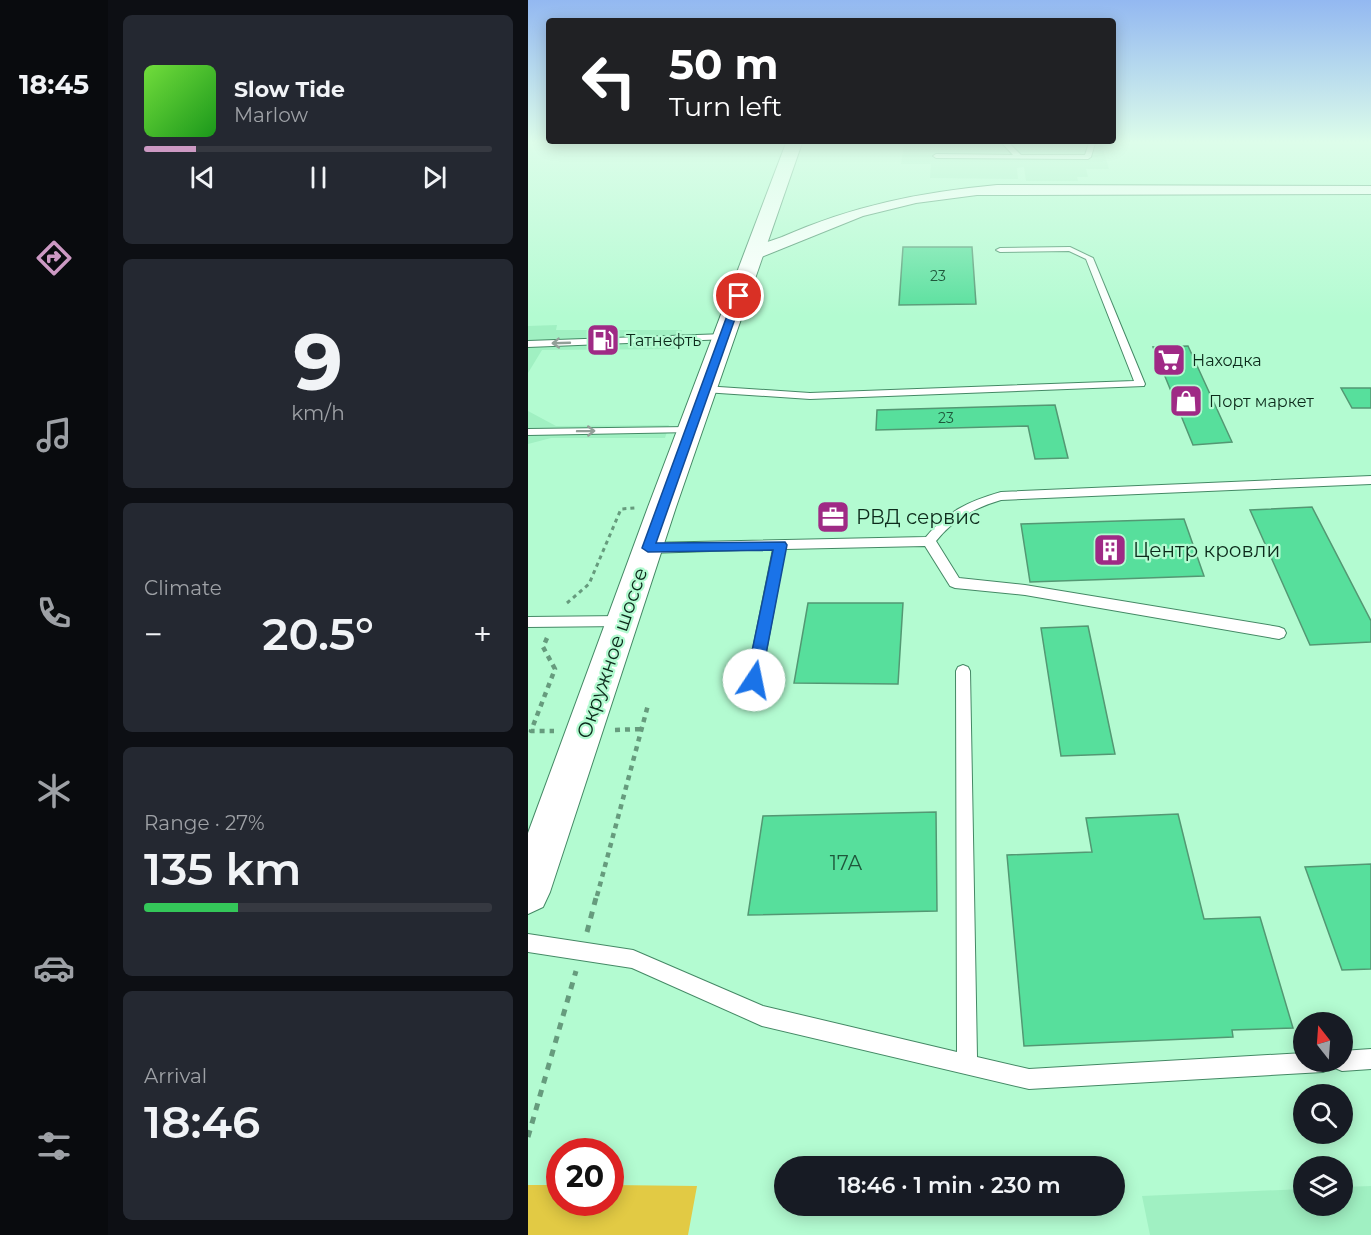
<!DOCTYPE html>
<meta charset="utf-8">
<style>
:root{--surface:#171b24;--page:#242831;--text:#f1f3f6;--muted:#9ea1a6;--line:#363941;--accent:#cc99c3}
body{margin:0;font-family:Montserrat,sans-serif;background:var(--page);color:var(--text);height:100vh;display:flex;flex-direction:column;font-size:22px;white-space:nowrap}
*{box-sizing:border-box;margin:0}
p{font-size:20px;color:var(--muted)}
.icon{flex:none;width:33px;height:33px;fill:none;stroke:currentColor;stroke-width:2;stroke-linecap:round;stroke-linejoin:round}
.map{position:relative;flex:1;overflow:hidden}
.side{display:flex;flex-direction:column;gap:15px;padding:15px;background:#0d0f14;width:420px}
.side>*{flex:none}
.banner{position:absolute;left:18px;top:18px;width:570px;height:126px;border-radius:6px;box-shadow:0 3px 15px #0003;background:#202124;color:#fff;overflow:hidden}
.needle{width:39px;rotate:343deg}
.buttons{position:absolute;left:765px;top:1012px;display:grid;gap:12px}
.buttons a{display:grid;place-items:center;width:60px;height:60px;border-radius:50%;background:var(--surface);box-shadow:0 3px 15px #0003;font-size:30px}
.speed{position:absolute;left:18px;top:1138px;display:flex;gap:12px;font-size:30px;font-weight:700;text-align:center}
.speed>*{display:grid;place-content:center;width:78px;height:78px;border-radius:50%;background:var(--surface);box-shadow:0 3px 15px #0003;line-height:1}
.speed .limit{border:9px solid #d22;background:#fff;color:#111}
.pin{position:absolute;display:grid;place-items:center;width:51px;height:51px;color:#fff;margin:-26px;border:3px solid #fff;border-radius:50%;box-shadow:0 2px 6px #0007}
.me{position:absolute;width:66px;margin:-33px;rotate:11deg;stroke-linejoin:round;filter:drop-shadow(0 0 4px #0008)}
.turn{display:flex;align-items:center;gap:21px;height:126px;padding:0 24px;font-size:27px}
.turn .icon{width:78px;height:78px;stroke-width:2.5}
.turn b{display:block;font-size:42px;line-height:51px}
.big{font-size:45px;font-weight:600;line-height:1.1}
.side .widget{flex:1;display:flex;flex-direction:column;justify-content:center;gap:9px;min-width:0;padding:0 21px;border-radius:9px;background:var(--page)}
.side .dial{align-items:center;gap:0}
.dial b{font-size:78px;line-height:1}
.song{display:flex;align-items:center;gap:18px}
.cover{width:72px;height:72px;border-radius:9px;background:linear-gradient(135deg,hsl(100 70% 55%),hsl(120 70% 35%))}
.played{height:6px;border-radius:3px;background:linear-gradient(90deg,var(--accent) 15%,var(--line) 15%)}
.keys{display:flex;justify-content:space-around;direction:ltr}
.heat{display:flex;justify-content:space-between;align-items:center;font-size:33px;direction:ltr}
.charge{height:9px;border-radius:4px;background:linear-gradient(90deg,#34c759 27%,var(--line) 0)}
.trip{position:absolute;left:246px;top:1156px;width:351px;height:60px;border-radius:30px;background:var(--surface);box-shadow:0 3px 15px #0003;font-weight:600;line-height:60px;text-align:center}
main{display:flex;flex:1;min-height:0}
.tabs{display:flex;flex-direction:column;width:108px;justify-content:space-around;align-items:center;background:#090b0e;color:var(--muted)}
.tabs .icon{width:42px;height:42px}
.tabs .current{color:var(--accent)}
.tabs b{font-size:27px;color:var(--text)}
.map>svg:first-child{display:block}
.built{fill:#a0f0c2}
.green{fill:#e2ca44}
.building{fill:#57df9c;stroke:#539873;stroke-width:1.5}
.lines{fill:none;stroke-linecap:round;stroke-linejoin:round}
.service-casing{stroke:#448965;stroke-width:2}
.minor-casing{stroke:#448965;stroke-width:2}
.tertiary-casing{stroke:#448965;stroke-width:2}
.path-far2{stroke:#669b7d;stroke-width:3;stroke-dasharray:4 4;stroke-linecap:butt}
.path-far1{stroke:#669b7d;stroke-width:4.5;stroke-dasharray:5 5;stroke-linecap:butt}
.path{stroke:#669b7d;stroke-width:5;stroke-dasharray:7 7;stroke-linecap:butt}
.service{fill:#fff;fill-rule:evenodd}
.minor{fill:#fff;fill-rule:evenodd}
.tertiary{fill:#fff;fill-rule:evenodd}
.oneway{stroke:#929f98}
.route{fill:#1a73e8;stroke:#114b97;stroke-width:1.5}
.labels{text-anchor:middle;stroke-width:4.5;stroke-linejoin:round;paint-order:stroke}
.far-number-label{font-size:14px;fill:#1f573b}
.far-poi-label{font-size:16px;fill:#0c2a1b;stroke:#b3fbd1;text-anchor:start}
.poi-label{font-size:20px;fill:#0c2a1b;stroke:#b3fbd1;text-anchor:start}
.street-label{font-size:20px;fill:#0c2a1b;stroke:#b3fbd1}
.near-number-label{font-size:20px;fill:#1f573b}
</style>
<main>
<nav class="tabs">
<b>18:45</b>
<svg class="icon current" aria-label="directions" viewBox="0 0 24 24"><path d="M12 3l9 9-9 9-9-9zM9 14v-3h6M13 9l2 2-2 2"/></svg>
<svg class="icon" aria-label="music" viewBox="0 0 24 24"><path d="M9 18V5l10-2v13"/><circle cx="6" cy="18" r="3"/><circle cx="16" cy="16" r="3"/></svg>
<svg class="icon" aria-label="phone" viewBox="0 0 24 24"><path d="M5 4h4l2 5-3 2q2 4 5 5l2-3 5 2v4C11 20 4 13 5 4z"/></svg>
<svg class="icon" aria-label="climate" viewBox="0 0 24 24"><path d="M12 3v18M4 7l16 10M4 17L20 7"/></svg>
<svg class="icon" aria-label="car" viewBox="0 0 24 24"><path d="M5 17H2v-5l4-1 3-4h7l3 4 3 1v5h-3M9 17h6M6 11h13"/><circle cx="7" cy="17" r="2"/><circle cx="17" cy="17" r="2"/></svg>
<svg class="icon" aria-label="filters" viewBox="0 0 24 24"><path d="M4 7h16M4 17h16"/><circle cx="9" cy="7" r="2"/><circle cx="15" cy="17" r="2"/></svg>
</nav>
<section class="side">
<div class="widget">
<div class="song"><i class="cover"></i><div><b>Slow Tide</b><p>Marlow</p></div></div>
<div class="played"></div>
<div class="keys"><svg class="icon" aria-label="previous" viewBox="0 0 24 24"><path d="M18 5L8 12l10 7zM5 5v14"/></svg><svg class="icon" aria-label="pause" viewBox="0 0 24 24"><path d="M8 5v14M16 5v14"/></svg><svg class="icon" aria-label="next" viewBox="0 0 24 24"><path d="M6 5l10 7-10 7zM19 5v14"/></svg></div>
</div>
<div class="widget dial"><b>9</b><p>km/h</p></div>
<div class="widget"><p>Climate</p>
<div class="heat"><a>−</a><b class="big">20.5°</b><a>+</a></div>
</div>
<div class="widget"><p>Range · 27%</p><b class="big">135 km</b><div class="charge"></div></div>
<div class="widget"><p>Arrival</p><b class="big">18:46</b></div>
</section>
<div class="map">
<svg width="843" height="1235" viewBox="0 0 843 1235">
<rect width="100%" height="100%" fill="#b3fbd1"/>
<path class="built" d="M376,144L574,145L581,169H558L560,177H549L550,181H498L496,167L489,168L490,179L402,178L403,164H373Z
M29,325L28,330H154L147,349L14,350L0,373V326Z
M0,411L28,426L141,425L137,438H23L0,444Z
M843,1186V1235H622L614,1196L775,1189L776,1206H814L815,1187Z"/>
<path class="green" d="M0,1185H31L32,1203H82L83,1185L169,1186L160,1235H0Z"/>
<path class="building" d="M375,247H444L448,304L371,305Z
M660,346L704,442L665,445L625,347Z
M813,388H843V408H824Z
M527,405L540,458L507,459L500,426L348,430L349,410Z
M784,507L843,621V642L782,645L722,510Z
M656,519L676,576L502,582L493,524Z
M280,603H375L370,684L266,683Z
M560,626L587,754L533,756L513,628Z
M408,812L409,911L220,915L235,816Z
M650,814L676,919L732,917L765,1028L704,1030L705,1037L496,1046L479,855L564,852L558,818Z
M843,864V969L814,970L777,867Z"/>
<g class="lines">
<defs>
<path id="service" d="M474,143H481L493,155H557L561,143H567L563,157L560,159L408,158L405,156L408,154L485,155Z
M542,247L565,258L617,384L616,386L282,399L176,392L171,389L176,386L282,393L606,381L558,259L541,251L472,252L468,250L472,248Z
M197,334L202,337L200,339L0,347V341Z
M161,427L165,428V432L0,435V429Z
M843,476V484L473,500C446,508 426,519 408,541L431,578L497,585L751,627L756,629L758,633L756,637L751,639L497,595L427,588L422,586L397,546L257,549L233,679L231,683L226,685L221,683L219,679L245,549L120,553L114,548L120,543L398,537C419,511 442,501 473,492Z
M95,616L100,617L102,621L100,625L95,626L0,627V617Z
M435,665L440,667L442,671L449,1057L501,1069L776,1053V1062H814V1051L843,1049V1069L814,1071L807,1068L805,1063L802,1069L795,1072L501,1089L234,1026L104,968L0,952V934L105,950L235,1006L429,1052L428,671L430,667Z"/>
<path id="minor" d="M469,185L843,186V194L449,195L388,203L335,216L231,258L225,260L217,255C224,246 243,241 254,237C324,206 393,192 469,185Z"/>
<path id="tertiary" d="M258,143H274L148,507L22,892L15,907L0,914V833L120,507Z"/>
</defs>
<use href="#service" class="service-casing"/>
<use href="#minor" class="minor-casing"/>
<use href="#tertiary" class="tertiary-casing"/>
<path class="path-far2" d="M39,603L61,584L93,509L107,508"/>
<path class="path-far1" d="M19,638L15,647L27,669L3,731H26
M87,730L113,729
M69,896L120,705"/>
<path class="path" d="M59,932L69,894
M0,1137L48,971"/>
<use href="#service" class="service"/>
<use href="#minor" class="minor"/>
<use href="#tertiary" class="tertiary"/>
</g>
<defs><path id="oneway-shaft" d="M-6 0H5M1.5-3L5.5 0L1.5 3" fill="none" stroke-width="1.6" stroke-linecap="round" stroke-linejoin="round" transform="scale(1.5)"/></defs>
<g class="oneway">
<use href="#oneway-shaft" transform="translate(33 343) rotate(178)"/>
<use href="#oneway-shaft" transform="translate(58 431) rotate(-1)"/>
</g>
<linearGradient id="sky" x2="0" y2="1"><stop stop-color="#93b8f1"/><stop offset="0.45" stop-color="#ddfdea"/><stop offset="1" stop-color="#ddfdea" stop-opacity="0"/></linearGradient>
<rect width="843" height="316" fill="url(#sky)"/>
<path class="route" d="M207,294L215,296L128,543L257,542L259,545L233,680L226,686L218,680L245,550L120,552L114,548Z"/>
<defs>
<symbol id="fuel-square" viewBox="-11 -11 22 22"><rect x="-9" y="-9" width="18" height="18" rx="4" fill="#9f2a85" stroke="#b3fbd1"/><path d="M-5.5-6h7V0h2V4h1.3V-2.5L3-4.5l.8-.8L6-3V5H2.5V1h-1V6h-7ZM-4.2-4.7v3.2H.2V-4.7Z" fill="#fff"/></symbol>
<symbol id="supermarket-square" viewBox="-11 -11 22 22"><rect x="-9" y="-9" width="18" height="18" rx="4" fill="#9f2a85" stroke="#b3fbd1"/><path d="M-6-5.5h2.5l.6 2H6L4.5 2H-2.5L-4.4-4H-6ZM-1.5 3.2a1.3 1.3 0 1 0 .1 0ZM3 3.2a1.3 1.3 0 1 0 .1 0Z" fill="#fff"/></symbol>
<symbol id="shop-square" viewBox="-11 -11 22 22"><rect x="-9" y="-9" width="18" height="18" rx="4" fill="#9f2a85" stroke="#b3fbd1"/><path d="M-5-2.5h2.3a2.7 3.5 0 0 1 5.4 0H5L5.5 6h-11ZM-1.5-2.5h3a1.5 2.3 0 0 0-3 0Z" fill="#fff"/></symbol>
<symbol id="office-square" viewBox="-11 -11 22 22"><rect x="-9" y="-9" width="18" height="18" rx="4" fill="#9f2a85" stroke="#b3fbd1"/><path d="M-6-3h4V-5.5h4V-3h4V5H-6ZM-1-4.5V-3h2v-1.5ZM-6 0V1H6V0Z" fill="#fff"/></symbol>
<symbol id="building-square" viewBox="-11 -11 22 22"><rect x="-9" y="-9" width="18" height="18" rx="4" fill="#9f2a85" stroke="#b3fbd1"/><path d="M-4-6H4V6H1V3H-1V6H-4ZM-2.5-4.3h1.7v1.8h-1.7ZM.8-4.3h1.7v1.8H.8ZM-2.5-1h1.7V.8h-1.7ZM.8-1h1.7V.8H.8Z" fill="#fff"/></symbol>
</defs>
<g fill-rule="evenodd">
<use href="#fuel-square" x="56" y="321" width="38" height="38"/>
<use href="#supermarket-square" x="622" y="341" width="38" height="38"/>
<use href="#shop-square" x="639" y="382" width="38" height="38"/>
<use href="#office-square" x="286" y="498" width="38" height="38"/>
<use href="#building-square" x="563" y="531" width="38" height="38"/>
</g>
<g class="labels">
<g class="far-number-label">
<text x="410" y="281">23</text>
<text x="418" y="423">23</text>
</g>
<g class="far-poi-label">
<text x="98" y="346">Татнефть</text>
<text x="664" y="366">Находка</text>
<text x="681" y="407">Порт маркет</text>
</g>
<g class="poi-label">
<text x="328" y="524">РВД сервис</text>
<text x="605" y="557">Центр кровли</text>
</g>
<g class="street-label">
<text transform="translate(84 653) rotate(-71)" y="7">Окружное шоссе</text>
</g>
<g class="near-number-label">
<text x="318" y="870">17А</text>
</g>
</g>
</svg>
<div class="buttons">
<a><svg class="needle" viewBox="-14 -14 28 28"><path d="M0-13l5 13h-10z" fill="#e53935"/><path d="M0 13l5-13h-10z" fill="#9ea1a6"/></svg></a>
<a><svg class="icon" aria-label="search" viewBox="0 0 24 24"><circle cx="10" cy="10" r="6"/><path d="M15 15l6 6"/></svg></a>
<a><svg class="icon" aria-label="layers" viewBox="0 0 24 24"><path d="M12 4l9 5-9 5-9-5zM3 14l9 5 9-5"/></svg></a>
</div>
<div class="speed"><div class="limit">20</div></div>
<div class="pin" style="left:211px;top:296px;background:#d93025"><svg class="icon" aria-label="arrive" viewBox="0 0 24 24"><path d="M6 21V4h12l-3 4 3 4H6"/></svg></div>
<svg class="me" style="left:226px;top:680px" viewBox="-20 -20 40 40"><circle r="19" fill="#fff"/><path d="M0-13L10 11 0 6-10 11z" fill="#1a73e8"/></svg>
<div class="trip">18:46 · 1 min · 230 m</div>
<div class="banner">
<div class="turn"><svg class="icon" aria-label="left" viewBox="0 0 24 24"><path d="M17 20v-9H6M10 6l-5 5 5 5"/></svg><div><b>50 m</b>Turn left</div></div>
</div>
</div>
</main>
